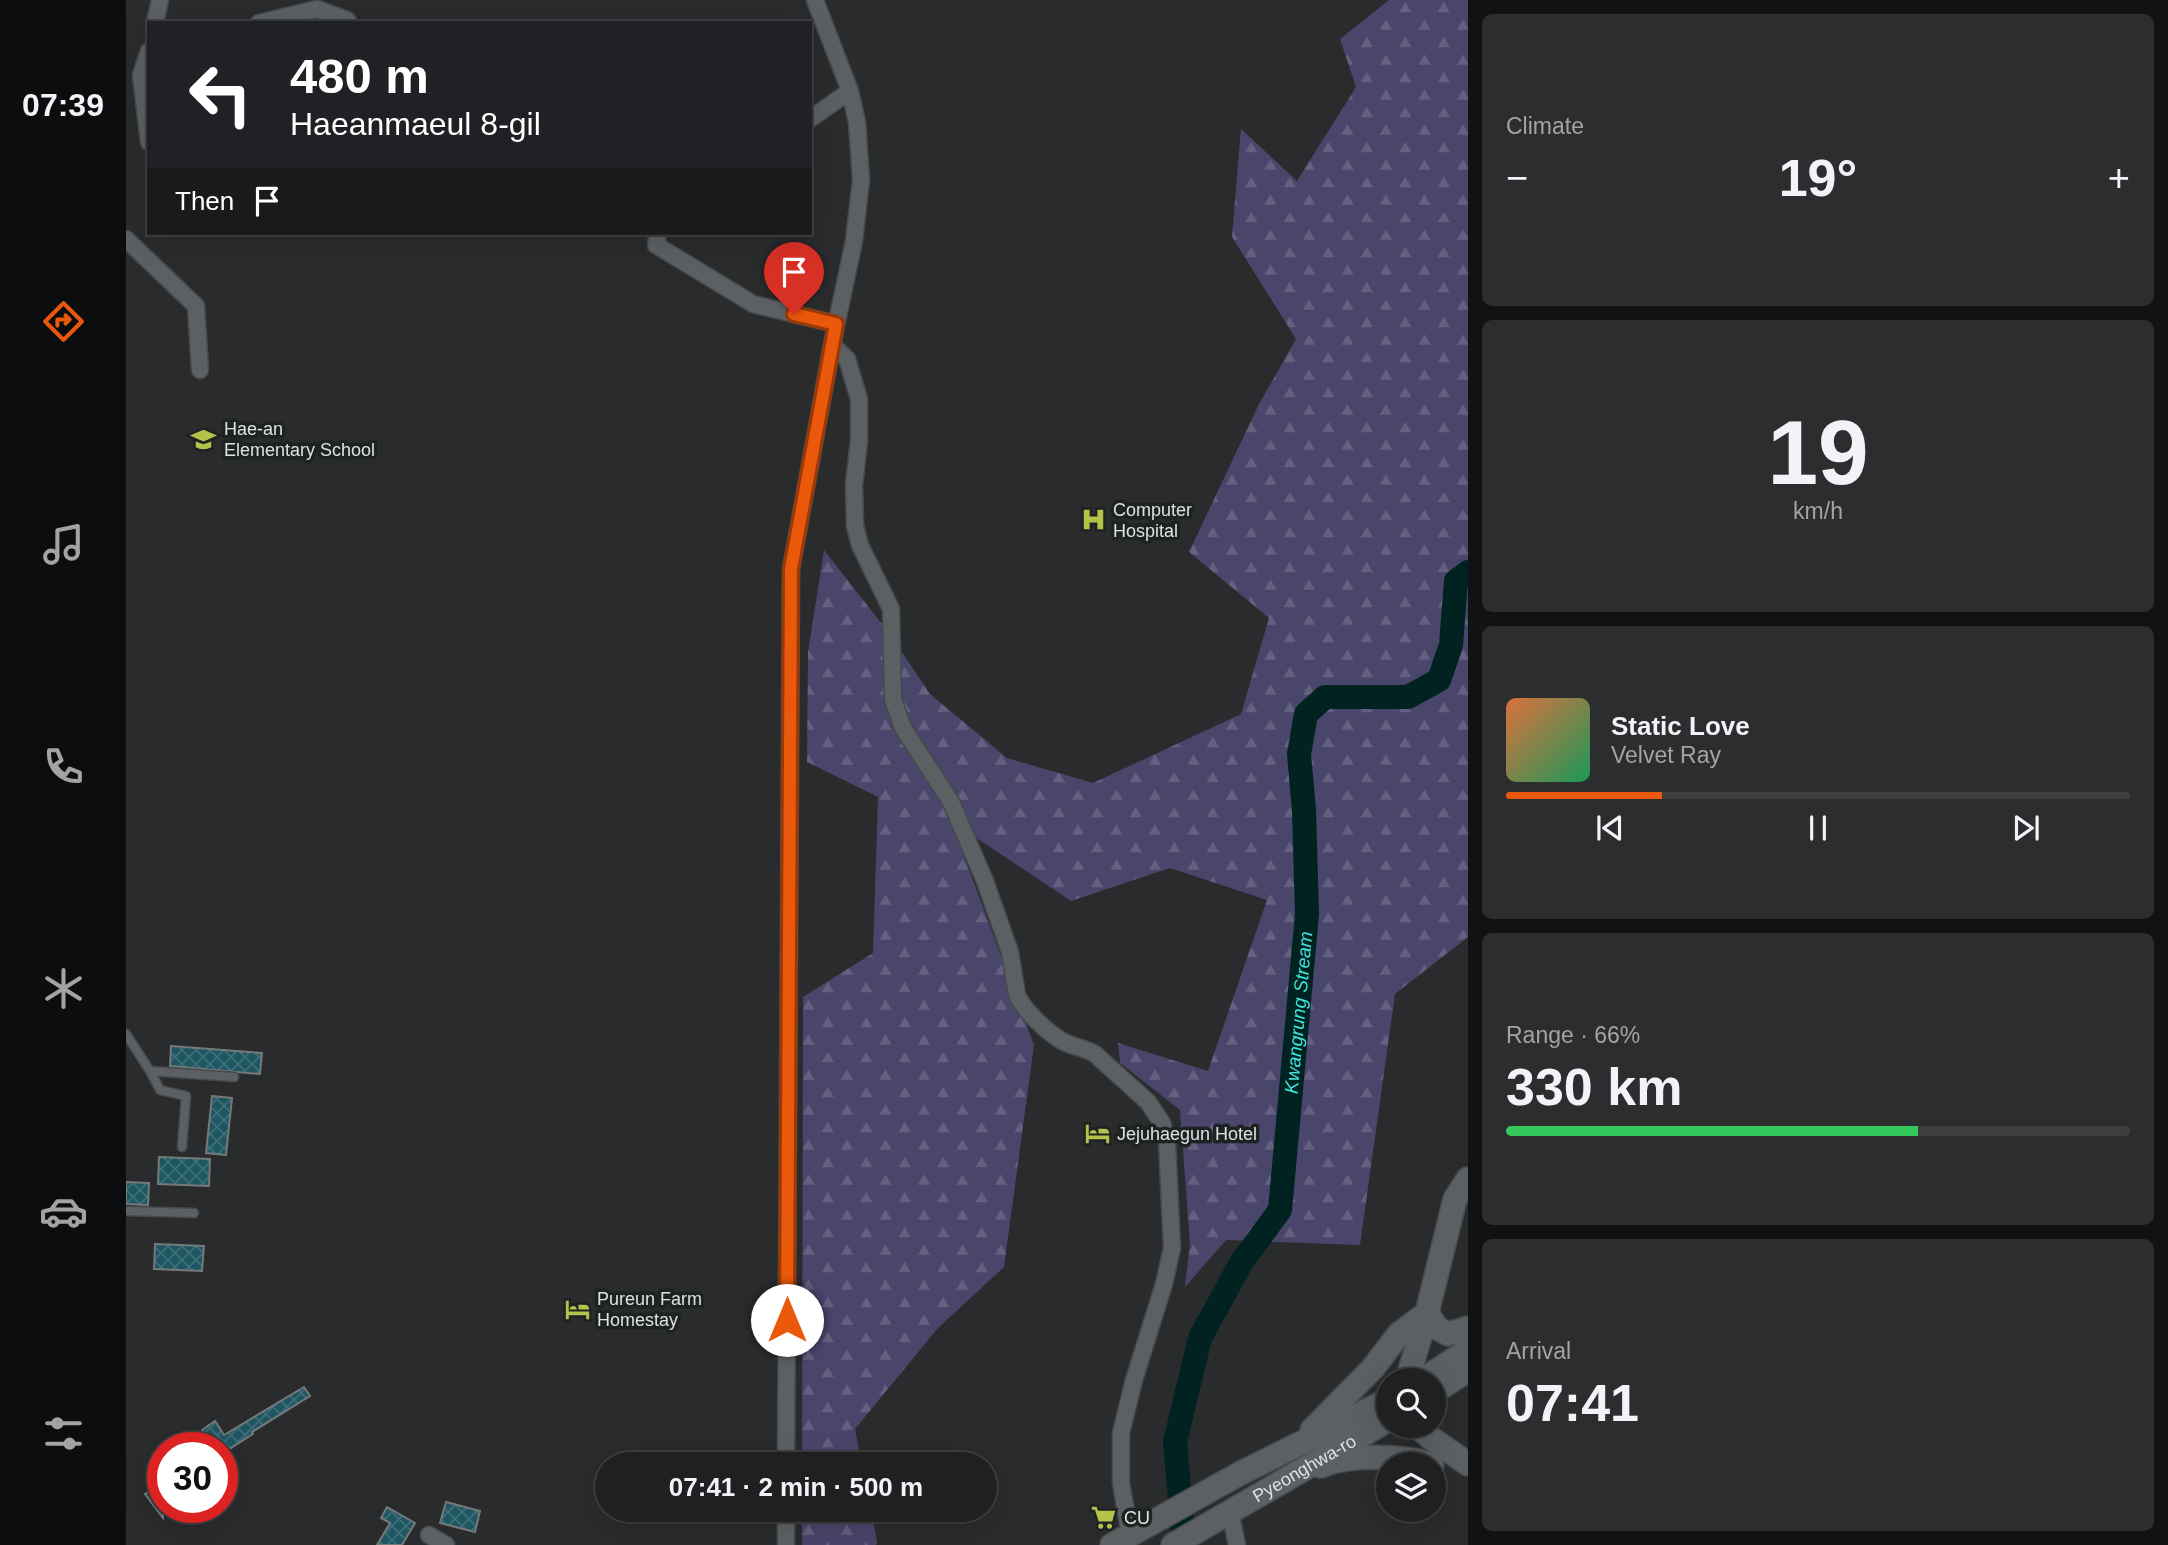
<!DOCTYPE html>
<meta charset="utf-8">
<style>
:root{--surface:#1f2022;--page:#2c2d2f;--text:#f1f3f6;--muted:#a1a3a5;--line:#3c3e40;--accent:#ea580c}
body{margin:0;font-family:Arial,sans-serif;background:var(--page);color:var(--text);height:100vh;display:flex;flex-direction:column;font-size:26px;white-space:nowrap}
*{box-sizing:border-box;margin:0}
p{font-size:23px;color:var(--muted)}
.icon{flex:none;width:38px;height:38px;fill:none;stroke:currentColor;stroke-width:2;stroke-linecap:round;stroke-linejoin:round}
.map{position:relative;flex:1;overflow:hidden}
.details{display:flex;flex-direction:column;gap:14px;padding:14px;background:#111213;width:700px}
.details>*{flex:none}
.guide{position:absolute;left:21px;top:21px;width:665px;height:214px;border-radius:0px;box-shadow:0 7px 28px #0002,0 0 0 2px var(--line);background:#202124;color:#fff;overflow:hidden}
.fabs{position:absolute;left:1250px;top:1368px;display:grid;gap:14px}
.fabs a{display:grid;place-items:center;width:70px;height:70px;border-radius:50%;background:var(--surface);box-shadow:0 7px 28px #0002,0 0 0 2px var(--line);font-size:35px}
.speed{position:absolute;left:21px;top:1432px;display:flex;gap:14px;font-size:35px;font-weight:700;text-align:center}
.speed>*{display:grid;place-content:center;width:91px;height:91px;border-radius:50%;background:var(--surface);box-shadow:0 7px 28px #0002,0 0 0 2px var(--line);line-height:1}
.speed .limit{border:10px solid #d22;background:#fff;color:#111}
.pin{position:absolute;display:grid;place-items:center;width:60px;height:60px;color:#fff;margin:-72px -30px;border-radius:50% 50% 50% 0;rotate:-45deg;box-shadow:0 0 7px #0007}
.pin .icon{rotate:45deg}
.me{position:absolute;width:77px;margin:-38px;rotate:0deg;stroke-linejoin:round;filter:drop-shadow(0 0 5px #0008)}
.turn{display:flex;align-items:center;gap:24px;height:147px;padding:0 28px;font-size:32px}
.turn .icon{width:91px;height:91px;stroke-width:2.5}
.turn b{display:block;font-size:49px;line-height:60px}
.then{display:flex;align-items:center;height:66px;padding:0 28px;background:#0003;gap:14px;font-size:26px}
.big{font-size:52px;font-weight:700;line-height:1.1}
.details .widget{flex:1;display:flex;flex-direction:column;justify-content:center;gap:10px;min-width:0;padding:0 24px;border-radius:10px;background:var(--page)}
.details .dial{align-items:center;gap:0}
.dial b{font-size:91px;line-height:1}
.song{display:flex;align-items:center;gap:21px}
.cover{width:84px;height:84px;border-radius:10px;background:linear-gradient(135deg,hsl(20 70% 55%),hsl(150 70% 35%))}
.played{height:7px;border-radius:4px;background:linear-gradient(90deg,var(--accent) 25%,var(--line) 25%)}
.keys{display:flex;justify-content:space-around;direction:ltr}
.heat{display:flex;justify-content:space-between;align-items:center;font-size:38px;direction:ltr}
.charge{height:10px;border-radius:5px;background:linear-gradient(90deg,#34c759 66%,var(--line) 0)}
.trip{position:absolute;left:469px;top:1452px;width:402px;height:70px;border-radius:35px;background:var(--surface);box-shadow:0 7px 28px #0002,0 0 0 2px var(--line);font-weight:700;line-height:70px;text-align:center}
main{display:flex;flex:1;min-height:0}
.tab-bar{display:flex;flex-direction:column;width:126px;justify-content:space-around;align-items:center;background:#0c0d0e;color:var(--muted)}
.tab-bar .icon{width:49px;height:49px}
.tab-bar .active{color:var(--accent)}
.tab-bar b{font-size:32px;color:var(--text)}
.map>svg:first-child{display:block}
.forest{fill:url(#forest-firs)}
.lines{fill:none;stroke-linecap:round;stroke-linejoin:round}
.river{stroke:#002220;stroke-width:24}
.building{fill:url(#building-cross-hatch);stroke:#75797a;stroke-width:2}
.service-casing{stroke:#46494b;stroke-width:11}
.minor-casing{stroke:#46494b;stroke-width:19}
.secondary-casing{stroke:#46494b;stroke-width:26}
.service{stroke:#5d6062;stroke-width:8}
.minor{stroke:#5d6062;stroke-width:16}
.secondary{stroke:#5d6062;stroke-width:23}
.route-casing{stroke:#983908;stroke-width:18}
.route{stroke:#ea580c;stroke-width:12}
.labels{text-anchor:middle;stroke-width:7;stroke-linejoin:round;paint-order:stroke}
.poi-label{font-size:18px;fill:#dee0e1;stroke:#1f2223;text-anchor:start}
.street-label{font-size:18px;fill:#dee0e1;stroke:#1f2223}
.water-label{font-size:19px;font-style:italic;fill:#3fe4db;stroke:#1f2223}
</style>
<main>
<nav class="tab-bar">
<b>07:39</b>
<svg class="icon active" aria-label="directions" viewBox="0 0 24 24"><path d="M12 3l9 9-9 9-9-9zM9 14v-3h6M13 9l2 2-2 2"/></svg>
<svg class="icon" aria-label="music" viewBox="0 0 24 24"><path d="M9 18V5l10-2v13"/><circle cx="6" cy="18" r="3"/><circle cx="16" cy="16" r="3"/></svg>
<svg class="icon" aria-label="phone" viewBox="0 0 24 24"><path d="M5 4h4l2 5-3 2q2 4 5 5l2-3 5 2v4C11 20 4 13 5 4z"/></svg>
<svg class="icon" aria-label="climate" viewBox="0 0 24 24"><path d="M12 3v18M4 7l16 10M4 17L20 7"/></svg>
<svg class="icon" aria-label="car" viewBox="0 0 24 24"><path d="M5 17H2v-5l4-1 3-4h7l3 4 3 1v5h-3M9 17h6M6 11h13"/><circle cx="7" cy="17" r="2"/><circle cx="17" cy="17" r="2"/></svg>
<svg class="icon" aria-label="filters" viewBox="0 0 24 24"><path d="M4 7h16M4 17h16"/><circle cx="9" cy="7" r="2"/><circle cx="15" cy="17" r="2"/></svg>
</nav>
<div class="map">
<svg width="1342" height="1545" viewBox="0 0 1342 1545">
<defs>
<pattern id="forest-firs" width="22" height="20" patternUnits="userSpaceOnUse" patternTransform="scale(1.75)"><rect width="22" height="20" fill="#49456b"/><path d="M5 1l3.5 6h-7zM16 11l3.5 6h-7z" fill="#636080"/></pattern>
<pattern id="building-cross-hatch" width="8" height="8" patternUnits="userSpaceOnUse" patternTransform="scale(1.75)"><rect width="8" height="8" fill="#1e5662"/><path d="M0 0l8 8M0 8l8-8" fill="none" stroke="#3e6e78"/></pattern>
</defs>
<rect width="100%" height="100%" fill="#292b2d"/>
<path class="forest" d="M1263,0H1342V937L1269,994L1234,1245L1100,1240L1059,1287L1064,1244L1054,1110L994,1063L992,1043L1082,1071L1141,900L1044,868L945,901L825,821L908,1045L878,1267L812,1328L729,1429L736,1465H676L677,997L747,953L752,797L681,762L682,652L698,550L763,633L804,694L881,758L967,783L1115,714L1143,618L1063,552L1133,404L1170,339L1106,237L1115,129L1171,181L1230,87L1214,39Z
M676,1510H745L751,1542L750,1545H676Z"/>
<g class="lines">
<path class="river" id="s1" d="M1058,1545L1049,1442L1074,1338L1115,1263L1154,1210L1181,914L1178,810L1173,754L1180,714L1199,697H1282L1313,680L1325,645L1330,581L1342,572"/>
</g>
<path class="building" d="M45,1046L136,1053L134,1074L44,1066Z
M86,1096L106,1098L100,1155L80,1153Z
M33,1157L84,1159L83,1186L32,1184Z
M0,1182L23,1183L22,1205L0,1204Z
M29,1244L78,1246L76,1271L28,1269Z
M178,1387L184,1396L126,1432L127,1434L105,1448L61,1447L79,1435L76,1430L89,1421L98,1435Z
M37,1482V1518L19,1494Z
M320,1502L354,1511L349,1532L314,1523Z
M261,1507L289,1523L276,1545H251L264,1523L255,1518Z"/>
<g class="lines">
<defs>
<path id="service" d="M0,1034L24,1071L34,1090L60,1096L56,1147
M24,1071L108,1077
M0,1211L68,1213"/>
<path id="minor" d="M29,23L34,0
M133,23L191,9L221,20L223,23
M23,51L15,75L23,142
M684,119L724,91
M532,233L530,245L627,304L710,324
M0,239L70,306L74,370
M706,345L721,359L733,399V440L728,485L729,526L734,545L765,609L767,699L777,728L825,802L859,881L884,952L891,995C898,1011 923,1034 938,1042C948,1047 959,1048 969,1054L1022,1102L1036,1123L1041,1140L1046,1248L1038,1284L1008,1380L995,1433V1483L1004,1535
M660,1465L665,569L706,345L728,241L735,180L731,122L724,91L689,0
M1104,1511L1111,1545
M303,1535L320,1545
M660,1545V1510"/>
<g id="secondary">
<path d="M1301,1313L1311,1328L1322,1334L1342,1328"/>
<path d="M1281,1381L1301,1313L1329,1199L1342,1179"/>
<path d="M1295,1381L1342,1350"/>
<path d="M1307,1393L1342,1370"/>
<path d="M1291,1426L1306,1439L1342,1464"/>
<path d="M1186,1430L1247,1368L1273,1334L1301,1313"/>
<path d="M1195,1466C1222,1454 1278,1455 1306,1465"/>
<path d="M986,1545L1113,1474L1262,1400"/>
<path id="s2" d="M1047,1545L1262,1420"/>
</g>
</defs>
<use href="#service" class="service-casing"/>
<use href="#minor" class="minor-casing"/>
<use href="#secondary" class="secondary-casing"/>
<use href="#service" class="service"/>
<use href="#minor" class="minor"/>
<use href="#secondary" class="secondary"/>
</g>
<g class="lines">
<defs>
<path id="route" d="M661,1320L665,569L710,324L668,314"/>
</defs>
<use href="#route" class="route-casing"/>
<use href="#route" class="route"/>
</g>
<defs>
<symbol id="school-bare" viewBox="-9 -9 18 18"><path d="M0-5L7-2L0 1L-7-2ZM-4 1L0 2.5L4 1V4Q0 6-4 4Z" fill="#b4c24a" stroke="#1f2223" stroke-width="2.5" paint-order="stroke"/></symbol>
<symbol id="hospital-bare" viewBox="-9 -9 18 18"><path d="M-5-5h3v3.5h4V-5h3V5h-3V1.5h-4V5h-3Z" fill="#b4c24a" stroke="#1f2223" stroke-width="2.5" paint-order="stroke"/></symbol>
<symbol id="hotel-bare" viewBox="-9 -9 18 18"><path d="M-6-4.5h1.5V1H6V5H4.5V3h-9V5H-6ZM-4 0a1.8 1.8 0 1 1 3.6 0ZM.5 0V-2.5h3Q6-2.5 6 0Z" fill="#b4c24a" stroke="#1f2223" stroke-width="2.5" paint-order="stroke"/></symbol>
<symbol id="supermarket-bare" viewBox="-9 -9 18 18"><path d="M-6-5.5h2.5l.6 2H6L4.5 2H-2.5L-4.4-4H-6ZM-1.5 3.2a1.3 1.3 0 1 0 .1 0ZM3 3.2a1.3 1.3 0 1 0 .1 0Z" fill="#b4c24a" stroke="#1f2223" stroke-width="2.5" paint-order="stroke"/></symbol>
</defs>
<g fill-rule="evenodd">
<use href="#school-bare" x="60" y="422" width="35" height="35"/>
<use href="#hospital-bare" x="950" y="502" width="35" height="35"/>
<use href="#hotel-bare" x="954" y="1116" width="35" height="35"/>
<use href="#hotel-bare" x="434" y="1292" width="35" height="35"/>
<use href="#supermarket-bare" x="960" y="1500" width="35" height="35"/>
</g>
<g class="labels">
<g class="poi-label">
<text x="98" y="435">Hae-an<tspan x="98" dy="21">Elementary School</tspan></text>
<text x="987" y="516">Computer<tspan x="987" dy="21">Hospital</tspan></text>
<text x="991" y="1140">Jejuhaegun Hotel</text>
<text x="471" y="1305">Pureun Farm<tspan x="471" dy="21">Homestay</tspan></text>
<text x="998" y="1524">CU</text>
</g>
<g class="street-label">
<text dy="6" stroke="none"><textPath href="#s2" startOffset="152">Pyeonghwa-ro</textPath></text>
</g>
<g class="water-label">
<text dy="7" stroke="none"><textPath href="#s1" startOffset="560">Kwangrung Stream</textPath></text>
</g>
</g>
</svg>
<div class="fabs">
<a><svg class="icon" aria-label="search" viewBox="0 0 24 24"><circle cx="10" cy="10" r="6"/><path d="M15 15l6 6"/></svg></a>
<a><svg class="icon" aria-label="layers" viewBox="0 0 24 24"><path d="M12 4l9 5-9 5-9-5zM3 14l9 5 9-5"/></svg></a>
</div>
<div class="speed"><div class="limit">30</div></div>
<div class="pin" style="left:668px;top:314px;background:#d93025"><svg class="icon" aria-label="arrive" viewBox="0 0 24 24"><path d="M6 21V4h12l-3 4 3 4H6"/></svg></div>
<svg class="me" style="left:661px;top:1320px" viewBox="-20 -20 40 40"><circle r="19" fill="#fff"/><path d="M0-13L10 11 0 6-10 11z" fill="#ea580c"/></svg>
<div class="trip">07:41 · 2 min · 500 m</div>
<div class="guide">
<div class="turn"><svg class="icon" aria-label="left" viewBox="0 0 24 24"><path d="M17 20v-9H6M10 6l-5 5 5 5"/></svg><div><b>480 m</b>Haeanmaeul 8-gil</div></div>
<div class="then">Then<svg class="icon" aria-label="arrive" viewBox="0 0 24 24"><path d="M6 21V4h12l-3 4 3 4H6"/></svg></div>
</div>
</div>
<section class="details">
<div class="widget"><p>Climate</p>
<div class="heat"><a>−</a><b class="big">19°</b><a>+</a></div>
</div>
<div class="widget dial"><b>19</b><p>km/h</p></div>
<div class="widget">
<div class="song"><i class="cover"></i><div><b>Static Love</b><p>Velvet Ray</p></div></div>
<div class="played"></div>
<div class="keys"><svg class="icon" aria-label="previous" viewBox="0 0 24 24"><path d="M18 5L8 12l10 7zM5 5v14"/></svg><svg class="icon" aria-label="pause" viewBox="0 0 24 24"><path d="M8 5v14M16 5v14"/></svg><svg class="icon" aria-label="next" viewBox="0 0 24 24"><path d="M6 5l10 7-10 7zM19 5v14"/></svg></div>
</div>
<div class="widget"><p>Range · 66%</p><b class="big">330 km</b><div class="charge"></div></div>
<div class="widget"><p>Arrival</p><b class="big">07:41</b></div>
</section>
</main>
